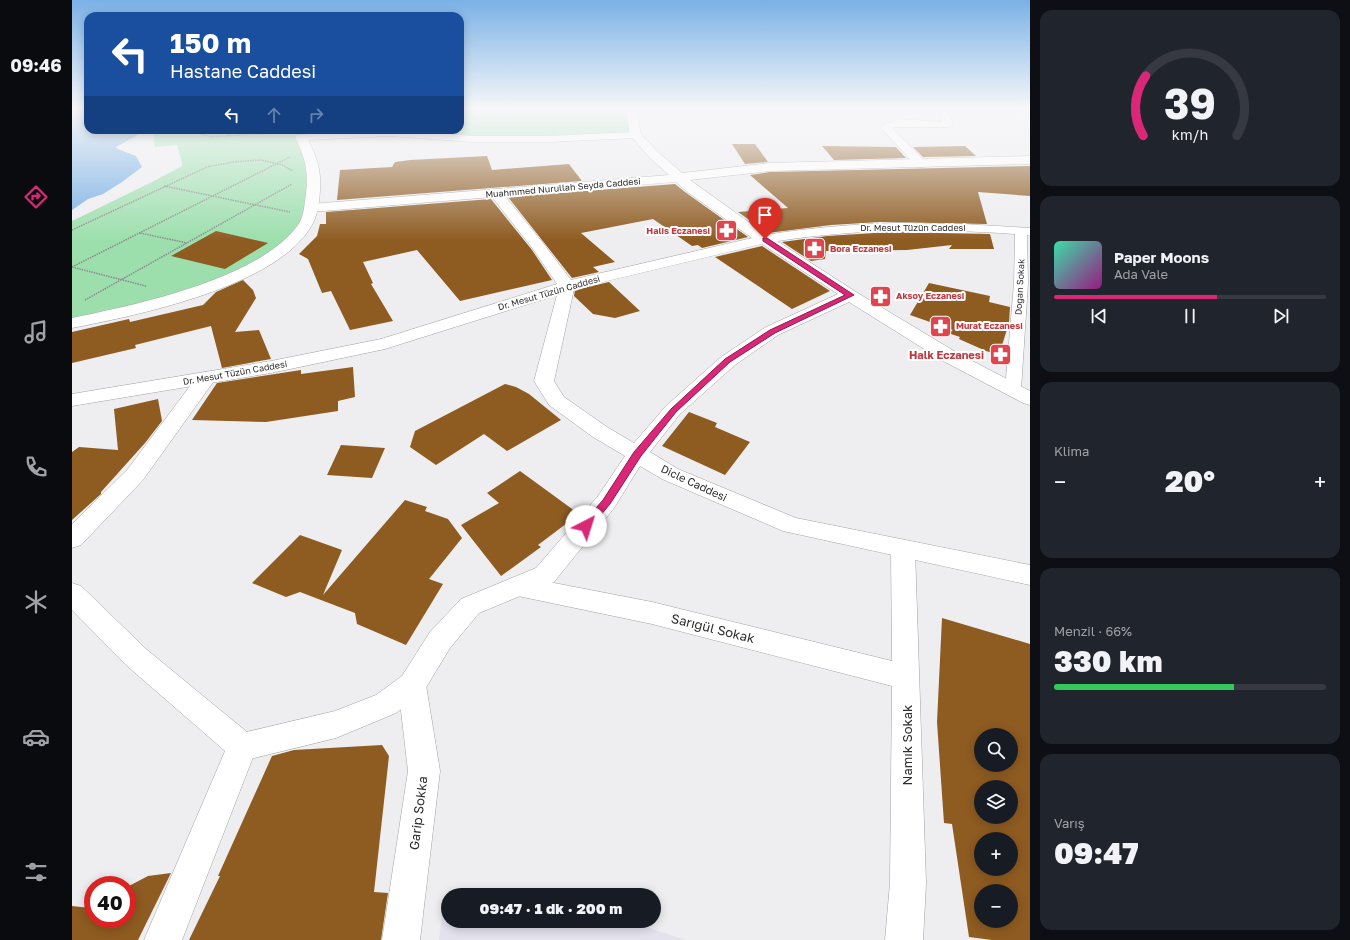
<!DOCTYPE html>
<html lang="tr">
<meta charset="utf-8">
<style>
:root{--surface:#171b24;--page:#20242c;--text:#f1f3f6;--muted:#9ea1a6;--line:#363941;--accent:#db2777}
body{margin:0;font-family:"Golos Text",sans-serif;background:var(--page);color:var(--text);height:100vh;display:flex;flex-direction:column;font-size:15px;white-space:nowrap}
*{box-sizing:border-box;margin:0}
p{font-size:13px;color:var(--muted)}
.icon{flex:none;width:22px;height:22px;fill:none;stroke:currentColor;stroke-width:2;stroke-linecap:round;stroke-linejoin:round}
.map{position:relative;flex:1;overflow:hidden}
.drawer{display:flex;flex-direction:column;gap:10px;padding:10px;background:#0d0f14;width:320px}
.drawer>*{flex:none}
.banner{position:absolute;left:12px;top:12px;width:380px;height:122px;border-radius:12px;box-shadow:0 2px 10px #0003;background:#1a4fa0;color:#fff;overflow:hidden}
.fabs{position:absolute;left:902px;top:728px;display:grid;gap:8px}
.fabs a{display:grid;place-items:center;width:44px;height:44px;border-radius:50%;background:var(--surface);box-shadow:0 2px 10px #0003;font-size:20px}
.speed{position:absolute;left:12px;top:876px;display:flex;gap:8px;font-size:20px;font-weight:700;text-align:center}
.speed>*{display:grid;place-content:center;width:52px;height:52px;border-radius:50%;background:var(--surface);box-shadow:0 2px 10px #0003;line-height:1}
.speed .limit{border:6px solid #d22;background:#fff;color:#111}
.pin{position:absolute;display:grid;place-items:center;width:34px;height:34px;color:#fff;margin:-41px -17px;border-radius:50% 50% 50% 0;rotate:-45deg;box-shadow:0 0 4px #0007}
.pin .icon{rotate:45deg}
.me{position:absolute;width:44px;margin:-22px;rotate:40deg;stroke-linejoin:round;filter:drop-shadow(0 0 3px #0008)}
.turn{display:flex;align-items:center;gap:14px;height:84px;padding:0 20px;font-size:18px}
.turn .icon{width:52px;height:52px;stroke-width:2.5}
.turn b{display:block;font-size:28px;line-height:34px}
.lanes{display:flex;align-items:center;height:38px;padding:0 20px;background:#0003;justify-content:center;gap:20px;direction:ltr}
.lanes .off{opacity:.35}
.big{font-size:30px;font-weight:800;line-height:1.1}
.drawer .card{flex:1;display:flex;flex-direction:column;justify-content:center;gap:6px;min-width:0;padding:0 14px;border-radius:12px;background:var(--page)}
.drawer .dial{align-items:center;gap:0}
.dial svg{height:104px;overflow:visible;fill:none;stroke:var(--line);stroke-width:7;stroke-linecap:round;text-anchor:middle}
.dial text{fill:var(--text);stroke:none}
.song{display:flex;align-items:center;gap:12px}
.cover{width:48px;height:48px;border-radius:6px;background:linear-gradient(135deg,hsl(160 70% 55%),hsl(310 70% 35%))}
.played{height:4px;border-radius:2px;background:linear-gradient(90deg,var(--accent) 60%,var(--line) 60%)}
.keys{display:flex;justify-content:space-around;direction:ltr}
.heat{display:flex;justify-content:space-between;align-items:center;font-size:22px;direction:ltr}
.charge{height:6px;border-radius:3px;background:linear-gradient(90deg,#34c759 66%,var(--line) 0)}
.trip{position:absolute;left:369px;top:888px;width:220px;height:40px;border-radius:20px;background:var(--surface);box-shadow:0 2px 10px #0003;font-weight:800;line-height:40px;text-align:center}
main{display:flex;flex:1;min-height:0}
.tab-bar{display:flex;flex-direction:column;width:72px;justify-content:space-around;align-items:center;background:#090b0e;color:var(--muted)}
.tab-bar .icon{width:28px;height:28px}
.tab-bar .current{color:var(--accent)}
.tab-bar b{font-size:18px;color:var(--text)}
.map>svg:first-child{display:block}
.built{fill:#e4e2ed}
.green{fill:#9cdfac}
.water{fill:#75ade3}
.building{fill:#8e5b21;fill-rule:evenodd}
.lines{fill:none;stroke-linecap:round;stroke-linejoin:round}
.pedestrian-casing{stroke:#a2a2a5;stroke-width:1}
.minor-casing{stroke:#a2a2a5;stroke-width:1}
.tertiary-casing{stroke:#a2a2a5;stroke-width:1}
.path{stroke:#8b8b8d;stroke-width:1.5;stroke-dasharray:1.5 1;stroke-linecap:butt}
.pedestrian{fill:#fff;fill-rule:evenodd}
.minor{fill:#fff;fill-rule:evenodd}
.tertiary{fill:#fff;fill-rule:evenodd}
.route{fill:#db2777;stroke:#8e194d}
.labels{text-anchor:middle;stroke-width:4;stroke-linejoin:round;paint-order:stroke}
.far-street-label{font-size:9px;fill:#2d2d2e;stroke:#fff}
.far-health-label{font-size:9px;font-weight:bold;fill:#be3a42;stroke:#fff;text-anchor:start}
.health-label{font-size:11px;font-weight:bold;fill:#be3a42;stroke:#fff;text-anchor:end}
.street-label{font-size:11px;fill:#2d2d2e;stroke:#fff}
.near-street-label{font-size:13px;fill:#2d2d2e;stroke:#fff}
</style>
<main>
<nav class="tab-bar">
<b>09:46</b>
<svg class="icon current" aria-label="directions" viewBox="0 0 24 24"><path d="M12 3l9 9-9 9-9-9zM9 14v-3h6M13 9l2 2-2 2"/></svg>
<svg class="icon" aria-label="music" viewBox="0 0 24 24"><path d="M9 18V5l10-2v13"/><circle cx="6" cy="18" r="3"/><circle cx="16" cy="16" r="3"/></svg>
<svg class="icon" aria-label="phone" viewBox="0 0 24 24"><path d="M5 4h4l2 5-3 2q2 4 5 5l2-3 5 2v4C11 20 4 13 5 4z"/></svg>
<svg class="icon" aria-label="climate" viewBox="0 0 24 24"><path d="M12 3v18M4 7l16 10M4 17L20 7"/></svg>
<svg class="icon" aria-label="car" viewBox="0 0 24 24"><path d="M5 17H2v-5l4-1 3-4h7l3 4 3 1v5h-3M9 17h6M6 11h13"/><circle cx="7" cy="17" r="2"/><circle cx="17" cy="17" r="2"/></svg>
<svg class="icon" aria-label="filters" viewBox="0 0 24 24"><path d="M4 7h16M4 17h16"/><circle cx="9" cy="7" r="2"/><circle cx="15" cy="17" r="2"/></svg>
</nav>
<div class="map">
<svg width="958" height="940" viewBox="0 0 958 940">
<rect width="100%" height="100%" fill="#eeeef1"/>
<path class="built" d="M371,908H376V921H555L614,940H367Z"/>
<path class="green" d="M388,109H559L564,135L475,139L317,133L229,137L238,155L232,227L163,276L0,323V221L80,182L110,166V163L105,145L83,147L81,131L388,130Z"/>
<path class="water" d="M0,109H16V130H75L44,147L46,149L64,156L70,167L50,182L31,194L16,199L0,210Z"/>
<path class="building" d="M660,144H683L696,162L673,164Z
M750,146L824,147L834,158L762,160Z
M893,146L904,156L851,157L841,147Z
M415,156L420,170L497,164L510,181L265,200L268,170L320,167L323,162L338,160Z
M958,166V196L906,192L915,224L808,222L759,225L696,233L666,212L716,208L678,175L698,172Z
M603,184L613,192L676,237L630,248L626,245L620,246L581,219L509,233L543,262L521,267L527,272L500,278L436,197Z
M419,199L460,250L480,280L388,301L345,250L291,262L301,283L299,284L321,321L278,330L259,291L250,293L236,259L227,254L245,236L248,224H254V212Z
M144,231L196,243L153,269L99,256Z
M818,232L918,234L922,249H877L880,245L835,250L754,251L753,259L739,261L710,242L755,236Z
M690,246L758,291L720,309L643,257Z
M171,280L181,290L184,298L163,332L187,330L199,359L150,368L139,326L63,345L64,348L0,363V332L57,319L58,322L131,305L144,292Z
M537,282L568,311L543,318L521,314L502,296L503,290Z
M857,283L918,296L917,302L938,307L937,323L927,355L914,351L887,339L888,337L876,333L881,330L838,315Z
M281,367L283,397L266,401V411L194,422L120,420L145,383L229,370V374Z
M433,384L444,387L457,394L489,420L435,451L412,434L364,465L338,447L343,431Z
M86,399L90,421L73,443L29,492V494L0,520V452L7,447L46,450L42,409Z
M617,412L645,423L643,427L678,442L653,475L590,446Z
M269,445L313,448L300,478L255,475Z
M448,471L507,514L466,545L469,547L429,576L389,525L427,503L415,493Z
M333,500L355,507L353,511L376,519L390,538L357,579L371,584L334,645L285,624L283,613L228,592L214,597L180,583L228,535L270,550L251,595Z
M870,618L958,644V940H920L897,937L880,824L872,823L865,722ZM909,735H939V765H909ZM909,787H939V817H909ZM909,839H939V869H909ZM909,891H939V921H909Z
M310,745L317,756L302,892L316,893L309,940H117L148,876H146L200,756L222,750Z
M99,873L66,940H0V906L18,908L21,906V919H55V887L76,876Z"/>
<g class="lines">
<defs>
<path id="pedestrian" d="M825,223L891,224L958,228V236L955,235L956,283L949,390L947,393L941,395L935,393L933,390L942,283L943,234C859,228 776,229 693,243L689,242L687,239L689,236L693,235C737,228 781,224 825,223Z"/>
<path id="minor" d="M872,111L876,112L881,123L877,127H823L821,129L853,161L855,164L853,167H845L809,128C818,116 855,121 870,122L867,114Z
M322,130L402,136H475L564,132L570,135L564,138L475,142H402L317,136L236,140C248,163 250,176 247,201C246,209 244,218 240,225C205,287 66,315 0,328V318C64,305 187,279 226,225C231,218 232,209 233,201C237,175 235,161 223,137L225,135Z
M134,372L141,374L144,378L71,480L9,545L0,548V524L55,470L127,374Z
M831,541L840,544L843,550L854,883L851,940H813L818,883L820,686L580,624L446,596L437,593L433,586L437,579L446,576L580,602L820,661L819,550L822,544Z
M0,583L9,586L74,649L181,737L185,747L110,940H72L153,751L54,665L0,610Z
M340,673L350,676L354,685L368,771L348,940H310L336,771L326,685L330,676Z"/>
<path id="tertiary" d="M554,109H564L569,134L585,151L610,173L698,163L958,156V164L698,171L618,180L685,228L784,292L887,354L958,391V405L951,403L873,362L777,302L706,335L663,365L608,414L578,452L606,469L724,518L958,565V585L711,531L590,479L568,466L542,508L482,582L407,613L378,648L350,694L324,713L264,738L170,761L159,757L155,747L159,737L170,733L263,711L304,695L330,676L358,632L389,599L464,568L526,496L553,456L521,437L477,405L462,381L485,295L313,349L199,373L0,406V394L199,361L309,339L485,284L461,249L420,197L239,212L234,211L232,208L234,205L239,204L597,175L577,157L558,135ZM604,182L614,191L680,238L499,280L471,243L433,196ZM690,244L766,294L694,327L649,357L594,406L562,443L535,427L492,397L482,381L502,289Z"/>
</defs>
<use href="#pedestrian" class="pedestrian-casing"/>
<use href="#minor" class="minor-casing"/>
<use href="#tertiary" class="tertiary-casing"/>
<path class="path" d="M123,130L131,135L141,137L211,132
M155,135L165,130
M92,186L218,212
M0,230L135,167L161,162L189,160L210,165L221,171
M68,233L115,243
M0,267L218,157
M0,267L74,286
M13,300L220,184"/>
<use href="#pedestrian" class="pedestrian"/>
<use href="#minor" class="minor"/>
<use href="#tertiary" class="tertiary"/>
</g>
<linearGradient id="sky" x2="0" y2="1"><stop stop-color="#7ab1e6"/><stop offset="0.45" stop-color="#f7f7f9"/><stop offset="1" stop-color="#f7f7f9" stop-opacity="0"/></linearGradient>
<rect width="958" height="241" fill="url(#sky)"/>
<path class="route" d="M691,238H695L782,295L703,333L658,362L604,412L569,456L538,504L517,529H510L509,526L510,524L531,500L562,452L599,409L653,359L698,330L773,295L691,241Z"/>
<defs>
<symbol id="pharmacy-square" viewBox="-11 -11 22 22"><rect x="-9" y="-9" width="18" height="18" rx="4" fill="#e0444e" stroke="#fff"/><path d="M-2-6h4v4h4v4h-4v4h-4v-4h-4v-4h4Z" fill="#fff"/></symbol>
</defs>
<g fill-rule="evenodd">
<use href="#pharmacy-square" x="642" y="218" width="25" height="25"/>
<use href="#pharmacy-square" x="730" y="236" width="25" height="25"/>
<use href="#pharmacy-square" x="796" y="284" width="25" height="25"/>
<use href="#pharmacy-square" x="856" y="314" width="25" height="25"/>
<use href="#pharmacy-square" x="916" y="342" width="25" height="25"/>
</g>
<g class="labels">
<g class="far-street-label">
<text transform="translate(491 188) rotate(-5)" y="3">Muahmmed Nurullah Seyda Caddesi</text>
<text x="841" y="231">Dr. Mesut Tüzün Caddesi</text>
<text transform="translate(948 287) rotate(-87)" y="3">Doğan Sokak</text>
<text transform="translate(477 293) rotate(-16)" y="3">Dr. Mesut Tüzün Caddesi</text>
<text transform="translate(163 373) rotate(-10)" y="3">Dr. Mesut Tüzün Caddesi</text>
</g>
<g class="far-health-label">
<text x="638" y="234" text-anchor="end">Halis Eczanesi</text>
<text x="758" y="252">Bora Eczanesi</text>
<text x="824" y="299">Aksoy Eczanesi</text>
<text x="884" y="329">Murat Eczanesi</text>
</g>
<g class="health-label">
<text x="912" y="359">Halk Eczanesi</text>
</g>
<g class="street-label">
<text transform="translate(622 483) rotate(25)" y="4">Dicle Caddesi</text>
</g>
<g class="near-street-label">
<text transform="translate(641 628) rotate(14)" y="5">Sarıgül Sokak</text>
<text transform="translate(835 745) rotate(-90)" y="5">Namık Sokak</text>
<text transform="translate(346 813) rotate(-83)" y="5">Garip Sokka</text>
</g>
</g>
</svg>
<div class="fabs">
<a><svg class="icon" aria-label="search" viewBox="0 0 24 24"><circle cx="10" cy="10" r="6"/><path d="M15 15l6 6"/></svg></a>
<a><svg class="icon" aria-label="layers" viewBox="0 0 24 24"><path d="M12 4l9 5-9 5-9-5zM3 14l9 5 9-5"/></svg></a>
<a>+</a>
<a>−</a>
</div>
<div class="speed"><div class="limit">40</div></div>
<div class="pin" style="left:693px;top:239px;background:#d93025"><svg class="icon" aria-label="arrive" viewBox="0 0 24 24"><path d="M6 21V4h12l-3 4 3 4H6"/></svg></div>
<svg class="me" style="left:514px;top:526px" viewBox="-20 -20 40 40"><circle r="19" fill="#fff"/><path d="M0-13L10 11 0 6-10 11z" fill="#db2777"/></svg>
<div class="trip">09:47 · 1 dk · 200 m</div>
<div class="banner">
<div class="turn"><svg class="icon" aria-label="left" viewBox="0 0 24 24"><path d="M17 20v-9H6M10 6l-5 5 5 5"/></svg><div><b>150 m</b>Hastane Caddesi</div></div>
<div class="lanes"><svg class="icon" aria-label="left" viewBox="0 0 24 24"><path d="M17 20v-9H6M10 6l-5 5 5 5"/></svg><svg class="icon off" aria-label="ahead" viewBox="0 0 24 24"><path d="M12 20V5M6 11l6-6 6 6"/></svg><svg class="icon off" aria-label="right" viewBox="0 0 24 24"><path d="M7 20v-9h11M14 6l5 5-5 5"/></svg></div>
</div>
</div>
<section class="drawer">
<div class="card dial"><svg viewBox="0 0 100 80">
<path d="M14 69A42 42 0 1 1 86 69"/>
<path d="M14 69A42 42 0 0 1 16 23" stroke="#db2777"/>
<text x="50" y="56" font-size="32" font-weight="700">39</text>
<text x="50" y="72" font-size="11">km/h</text>
</svg></div>
<div class="card">
<div class="song"><i class="cover"></i><div><b>Paper Moons</b><p>Ada Vale</p></div></div>
<div class="played"></div>
<div class="keys"><svg class="icon" aria-label="previous" viewBox="0 0 24 24"><path d="M18 5L8 12l10 7zM5 5v14"/></svg><svg class="icon" aria-label="pause" viewBox="0 0 24 24"><path d="M8 5v14M16 5v14"/></svg><svg class="icon" aria-label="next" viewBox="0 0 24 24"><path d="M6 5l10 7-10 7zM19 5v14"/></svg></div>
</div>
<div class="card"><p>Klima</p>
<div class="heat"><a>−</a><b class="big">20°</b><a>+</a></div>
</div>
<div class="card"><p>Menzil · 66%</p><b class="big">330 km</b><div class="charge"></div></div>
<div class="card"><p>Varış</p><b class="big">09:47</b></div>
</section>
</main>
